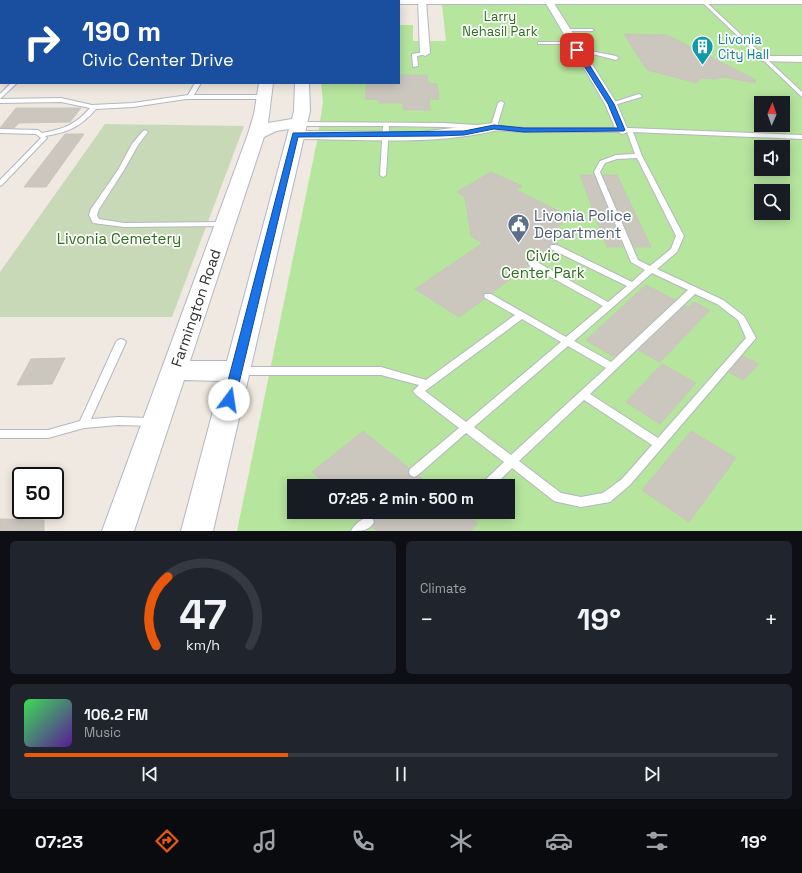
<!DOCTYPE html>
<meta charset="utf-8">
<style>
:root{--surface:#171b24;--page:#20242c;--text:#f1f3f6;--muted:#9ea1a6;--line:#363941;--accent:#ea580c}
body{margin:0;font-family:"Space Grotesk",sans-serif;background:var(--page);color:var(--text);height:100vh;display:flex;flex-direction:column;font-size:15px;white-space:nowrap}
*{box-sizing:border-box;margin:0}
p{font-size:13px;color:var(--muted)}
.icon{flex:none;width:22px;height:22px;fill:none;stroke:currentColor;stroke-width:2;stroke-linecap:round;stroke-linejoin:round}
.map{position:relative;height:531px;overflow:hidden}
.side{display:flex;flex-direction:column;gap:10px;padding:10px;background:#0d0f14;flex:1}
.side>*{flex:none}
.hud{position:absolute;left:0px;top:0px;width:400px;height:84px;box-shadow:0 2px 10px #0003;background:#1a4fa0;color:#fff;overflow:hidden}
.needle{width:26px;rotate:2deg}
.tools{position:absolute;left:754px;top:96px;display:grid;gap:8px}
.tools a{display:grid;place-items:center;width:36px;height:36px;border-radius:0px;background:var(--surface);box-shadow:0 2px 10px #0003;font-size:20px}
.speed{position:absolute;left:12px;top:467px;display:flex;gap:8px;font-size:20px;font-weight:700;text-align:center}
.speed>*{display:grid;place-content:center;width:52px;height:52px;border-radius:50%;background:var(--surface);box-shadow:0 2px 10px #0003;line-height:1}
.speed .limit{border:2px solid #111;border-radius:6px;background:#fff;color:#111}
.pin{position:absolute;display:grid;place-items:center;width:34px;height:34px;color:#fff;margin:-17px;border-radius:8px;box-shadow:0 2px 6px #0006}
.me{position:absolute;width:44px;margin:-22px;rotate:14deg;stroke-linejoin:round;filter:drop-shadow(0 0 3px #0008)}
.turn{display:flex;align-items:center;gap:14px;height:84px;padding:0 16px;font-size:18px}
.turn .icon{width:52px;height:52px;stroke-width:2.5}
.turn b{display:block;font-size:28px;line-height:34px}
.big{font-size:30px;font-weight:700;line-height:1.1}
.side .card{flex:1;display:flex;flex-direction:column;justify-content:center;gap:6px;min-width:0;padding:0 14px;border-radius:6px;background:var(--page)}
.side .dial{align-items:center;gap:0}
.dial svg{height:104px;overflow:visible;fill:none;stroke:var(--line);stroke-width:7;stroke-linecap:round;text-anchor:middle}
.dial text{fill:var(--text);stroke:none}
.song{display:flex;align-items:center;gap:12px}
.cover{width:48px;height:48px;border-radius:6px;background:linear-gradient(135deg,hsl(130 70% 55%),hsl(270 70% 35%))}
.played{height:4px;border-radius:2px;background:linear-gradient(90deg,var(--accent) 35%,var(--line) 35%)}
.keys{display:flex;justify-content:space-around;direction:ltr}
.heat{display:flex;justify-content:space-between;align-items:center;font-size:22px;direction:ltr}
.side .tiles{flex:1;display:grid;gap:10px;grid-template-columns:1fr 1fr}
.card:last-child{grid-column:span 2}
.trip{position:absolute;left:287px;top:479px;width:228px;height:40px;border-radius:0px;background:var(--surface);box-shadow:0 2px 10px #0003;font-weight:700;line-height:40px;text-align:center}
.tabs{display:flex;height:64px;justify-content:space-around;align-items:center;background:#090b0e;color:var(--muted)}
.tabs .icon{width:28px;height:28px}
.tabs .selected{color:var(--accent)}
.tabs b{font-size:18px;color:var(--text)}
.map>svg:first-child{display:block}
.green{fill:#b6e59e;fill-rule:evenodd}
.cemetery{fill:#c8d9b8}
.building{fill:#cbc7bf;stroke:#cbc5ba}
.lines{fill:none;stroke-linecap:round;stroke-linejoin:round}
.lane-casing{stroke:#b4b7c1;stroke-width:2}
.street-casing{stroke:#b4b7c1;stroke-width:2}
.secondary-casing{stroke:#b4b7c1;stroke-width:2}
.lane{fill:#fff;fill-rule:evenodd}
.street{fill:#fff;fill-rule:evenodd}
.secondary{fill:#fff;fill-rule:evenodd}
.route{fill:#1a73e8;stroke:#114b97}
.labels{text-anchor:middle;stroke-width:3.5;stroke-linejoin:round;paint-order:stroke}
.far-park-label{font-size:13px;fill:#2c6e1b;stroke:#fff}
.far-culture-label{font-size:13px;fill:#0d838f;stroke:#fff;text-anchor:start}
.service-label{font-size:15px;fill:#4e5e75;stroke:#fff;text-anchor:start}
.park-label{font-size:15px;fill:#2c6e1b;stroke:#fff}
.street-label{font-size:15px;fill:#2e2e2e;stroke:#fff}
</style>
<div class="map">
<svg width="802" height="531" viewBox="0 0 802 531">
<rect width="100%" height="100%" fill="#efe9e1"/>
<path class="green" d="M442,5H802V531H237L317,141L323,102L321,83H399V25H413V41H446ZM761,103H783V125H761ZM761,147H783V169H761ZM761,191H783V213H761ZM294,486H508V512H294Z"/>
<path class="cemetery" d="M105,124L244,126L172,317H0V272Z"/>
<path class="building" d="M624,34L667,35L756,80L755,83L723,77L715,79L701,78L697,83L647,70Z
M399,75H427L428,83L437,84L439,99L429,100L430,110H403V103H379V100L365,99L367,83H399Z
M16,108H81L70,122L19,123L14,128H0Z
M65,134H84L46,187H24Z
M491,172L522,186L516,190L571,217L551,232L559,236L552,241L558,244H550V250L536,260H528V266L492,293H484V299L459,317L415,289L483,243L471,236L465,197L457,192Z
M580,175H594L623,247H607Z
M603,175H617L651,247H634Z
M646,285L675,300L614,357L586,340Z
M694,302L710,310L660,362L638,350L685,306L689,307Z
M743,356L759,364L743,380L729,372Z
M65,358L52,384L17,385L31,359Z
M662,364L696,383L660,424L626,402Z
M363,431L409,468L408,472L409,476L415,478L419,476L431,486H328L312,472Z
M691,431L736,458L689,522L642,490Z
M356,512H463L478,524L471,531H377L372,527L375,523L373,517L368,516L362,518Z
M0,519L44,520V531H0Z"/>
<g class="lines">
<defs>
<path id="lane" d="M702,0H704L802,92V97L702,2Z
M0,5H1V7H0Z
M565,29H592L594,30L592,31H563V29Z
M538,42H573L575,43L573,44H538Z
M575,48L616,56L619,58L616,60L577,50H575Z
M425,52H427V54L417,56L418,66L413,67L412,54Z
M0,63H1V67H0Z
M11,83H17L0,99V94Z
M195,83H201L194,95H265L268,97L265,99H186L133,107L96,109C80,127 69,132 45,136L47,138L46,139L2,185L0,186V180L41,138L36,134L0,133V129L38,130L42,133C64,129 75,125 90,108L61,102L0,103V99L61,98L92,105L133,103L188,95Z
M639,94L642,96L641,97L611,106L608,104Z
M501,101L504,103L497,126L525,128H629L802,135V139L633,132L642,156L684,236L677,252L657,269L723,300L744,316L756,338L630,485L610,502L581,507L558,502L554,501L512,468L494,486H480L482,483L504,462L466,433L418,475L414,477L410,475L409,472L410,469L459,428L415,394L413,391L419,385L381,375H239L236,374L234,371L236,368L239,367H381L426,380L515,315L485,298L484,296L485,294H491L566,337L603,306L529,265L528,263L529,261H535L608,302L627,286L551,249L550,247L551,245H557L632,282L645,270L631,262L594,172L600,161L616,155L635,154L627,132H525L444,127L389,126L386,175L383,177L380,175L383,126H298L295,124L298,122L444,123L491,126L498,103ZM637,158L676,236L671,249L650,266L638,260L600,172L605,163L617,159ZM652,273L688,290L611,362L574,341ZM695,294L717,304L738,320L746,338L658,438L590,394ZM522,319L561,342L466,422L425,391ZM568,346L606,368L511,455L474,427ZM584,400L652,445L622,479L603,493L581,497L561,493L519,461Z
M145,130L148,132L138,145L124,170L99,209L97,215L99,219L124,223L225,222L229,224L228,226L124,227L93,223L89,215L91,209L118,170L132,144L143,131Z
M121,339L124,340L126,342L91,419L118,417L152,418L156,419L157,422L156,425L152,426L118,425L84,428L48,438H0V430H48L80,421L116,342L118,340Z
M368,517L372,518L374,522C369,531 361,531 351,531C354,525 361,519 368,517Z"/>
<path id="street" d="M418,0H426L430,53L425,56L420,53Z
M544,0H552L617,104L628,130L626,133L622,134L616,130L605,104Z
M766,56H802V62L762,61L761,59Z
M494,123L498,124L500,127L498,130C433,146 362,139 295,139L289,135L295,131L420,132Z"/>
<path id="secondary" d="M226,0H802V4H399V1Z
M259,83H273L268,123L292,119L294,111L295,83H309L310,111L213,531H181L221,381L184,380L134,531H102L248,134L254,114ZM289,129L227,361H190L264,137L276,131Z"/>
</defs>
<use href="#lane" class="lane-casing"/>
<use href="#street" class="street-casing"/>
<use href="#secondary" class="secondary-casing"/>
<use href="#lane" class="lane"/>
<use href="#street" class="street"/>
<use href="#secondary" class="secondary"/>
</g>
<path class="route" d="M577,48L580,50L614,104L625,130L624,131L524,132L494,129L464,135L438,136L298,137L235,400L233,403H225L223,400L293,133L464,131L494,125L524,128H618L608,104L574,50Z"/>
<defs>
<symbol id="building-pin" viewBox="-11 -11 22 30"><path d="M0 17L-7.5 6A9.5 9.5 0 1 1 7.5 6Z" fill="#0f9aa8" stroke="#fff"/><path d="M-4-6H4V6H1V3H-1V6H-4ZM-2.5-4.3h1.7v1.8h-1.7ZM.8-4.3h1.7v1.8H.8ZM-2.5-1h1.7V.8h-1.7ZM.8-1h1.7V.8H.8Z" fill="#fff"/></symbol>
<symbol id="civic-pin" viewBox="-11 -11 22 30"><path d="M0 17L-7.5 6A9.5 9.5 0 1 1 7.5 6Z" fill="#5c6f8a" stroke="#fff"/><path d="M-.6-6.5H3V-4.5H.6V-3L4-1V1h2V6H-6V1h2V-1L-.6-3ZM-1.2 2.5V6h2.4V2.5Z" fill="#fff"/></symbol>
</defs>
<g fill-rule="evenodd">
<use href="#building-pin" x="690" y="34" width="25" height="34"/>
<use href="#civic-pin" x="506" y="212" width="25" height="34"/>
</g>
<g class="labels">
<g class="far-park-label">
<text x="500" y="21">Larry<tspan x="500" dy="15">Nehasil Park</tspan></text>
</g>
<g class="far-culture-label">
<text x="718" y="44">Livonia<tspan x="718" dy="15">City Hall</tspan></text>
</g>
<g class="service-label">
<text x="534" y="221">Livonia Police<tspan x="534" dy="17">Department</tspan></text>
</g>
<g class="park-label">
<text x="119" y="244">Livonia Cemetery</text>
<text x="543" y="261">Civic<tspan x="543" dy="17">Center Park</tspan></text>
</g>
<g class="street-label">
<text transform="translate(196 308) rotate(-71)" y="5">Farmington Road</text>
</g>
</g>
</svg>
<div class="tools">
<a><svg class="needle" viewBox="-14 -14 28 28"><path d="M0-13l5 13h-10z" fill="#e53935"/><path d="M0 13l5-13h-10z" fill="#9ea1a6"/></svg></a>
<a><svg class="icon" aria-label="sound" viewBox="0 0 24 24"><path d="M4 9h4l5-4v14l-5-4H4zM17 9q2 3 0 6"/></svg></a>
<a><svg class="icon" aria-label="search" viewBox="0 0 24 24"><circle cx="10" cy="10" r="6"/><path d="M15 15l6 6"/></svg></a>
</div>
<div class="speed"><div class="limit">50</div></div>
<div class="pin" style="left:577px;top:50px;background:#d93025"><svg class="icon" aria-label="arrive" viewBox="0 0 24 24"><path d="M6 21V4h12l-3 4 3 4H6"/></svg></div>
<svg class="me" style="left:229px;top:400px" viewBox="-20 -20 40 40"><circle r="19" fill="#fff"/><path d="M0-13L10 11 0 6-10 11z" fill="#1a73e8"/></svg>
<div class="trip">07:25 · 2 min · 500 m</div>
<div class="hud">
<div class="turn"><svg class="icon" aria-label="right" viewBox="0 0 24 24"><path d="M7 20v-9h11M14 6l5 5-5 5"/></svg><div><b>190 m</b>Civic Center Drive</div></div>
</div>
</div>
<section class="side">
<div class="tiles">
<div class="card dial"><svg viewBox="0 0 100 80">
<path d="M14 69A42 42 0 1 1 86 69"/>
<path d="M14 69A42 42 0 0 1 23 16" stroke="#ea580c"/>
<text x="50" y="56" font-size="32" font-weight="700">47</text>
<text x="50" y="72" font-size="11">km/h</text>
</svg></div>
<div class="card"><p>Climate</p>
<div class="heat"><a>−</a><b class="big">19°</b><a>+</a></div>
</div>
<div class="card">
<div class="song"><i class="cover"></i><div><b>106.2 FM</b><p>Music</p></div></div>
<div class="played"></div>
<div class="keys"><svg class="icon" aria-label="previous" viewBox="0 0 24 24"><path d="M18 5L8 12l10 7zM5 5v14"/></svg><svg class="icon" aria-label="pause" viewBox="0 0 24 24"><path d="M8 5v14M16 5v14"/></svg><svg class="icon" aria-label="next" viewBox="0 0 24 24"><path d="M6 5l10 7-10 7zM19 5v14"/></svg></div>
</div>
</div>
</section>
<nav class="tabs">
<b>07:23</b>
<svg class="icon selected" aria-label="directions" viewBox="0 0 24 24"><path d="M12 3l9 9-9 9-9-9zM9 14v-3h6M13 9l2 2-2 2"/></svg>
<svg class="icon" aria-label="music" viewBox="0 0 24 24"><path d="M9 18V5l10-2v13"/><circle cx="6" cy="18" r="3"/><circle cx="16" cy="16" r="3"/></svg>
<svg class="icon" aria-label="phone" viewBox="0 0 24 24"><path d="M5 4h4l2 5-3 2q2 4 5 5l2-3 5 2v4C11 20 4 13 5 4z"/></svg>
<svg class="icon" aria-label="climate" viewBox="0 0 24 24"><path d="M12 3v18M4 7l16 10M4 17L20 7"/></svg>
<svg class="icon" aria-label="car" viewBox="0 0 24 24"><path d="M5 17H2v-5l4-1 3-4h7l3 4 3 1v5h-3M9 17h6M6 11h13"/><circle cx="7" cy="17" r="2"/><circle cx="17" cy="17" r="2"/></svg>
<svg class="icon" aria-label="filters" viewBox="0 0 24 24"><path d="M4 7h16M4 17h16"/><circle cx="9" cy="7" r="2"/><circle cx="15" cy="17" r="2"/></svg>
<b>19°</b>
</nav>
